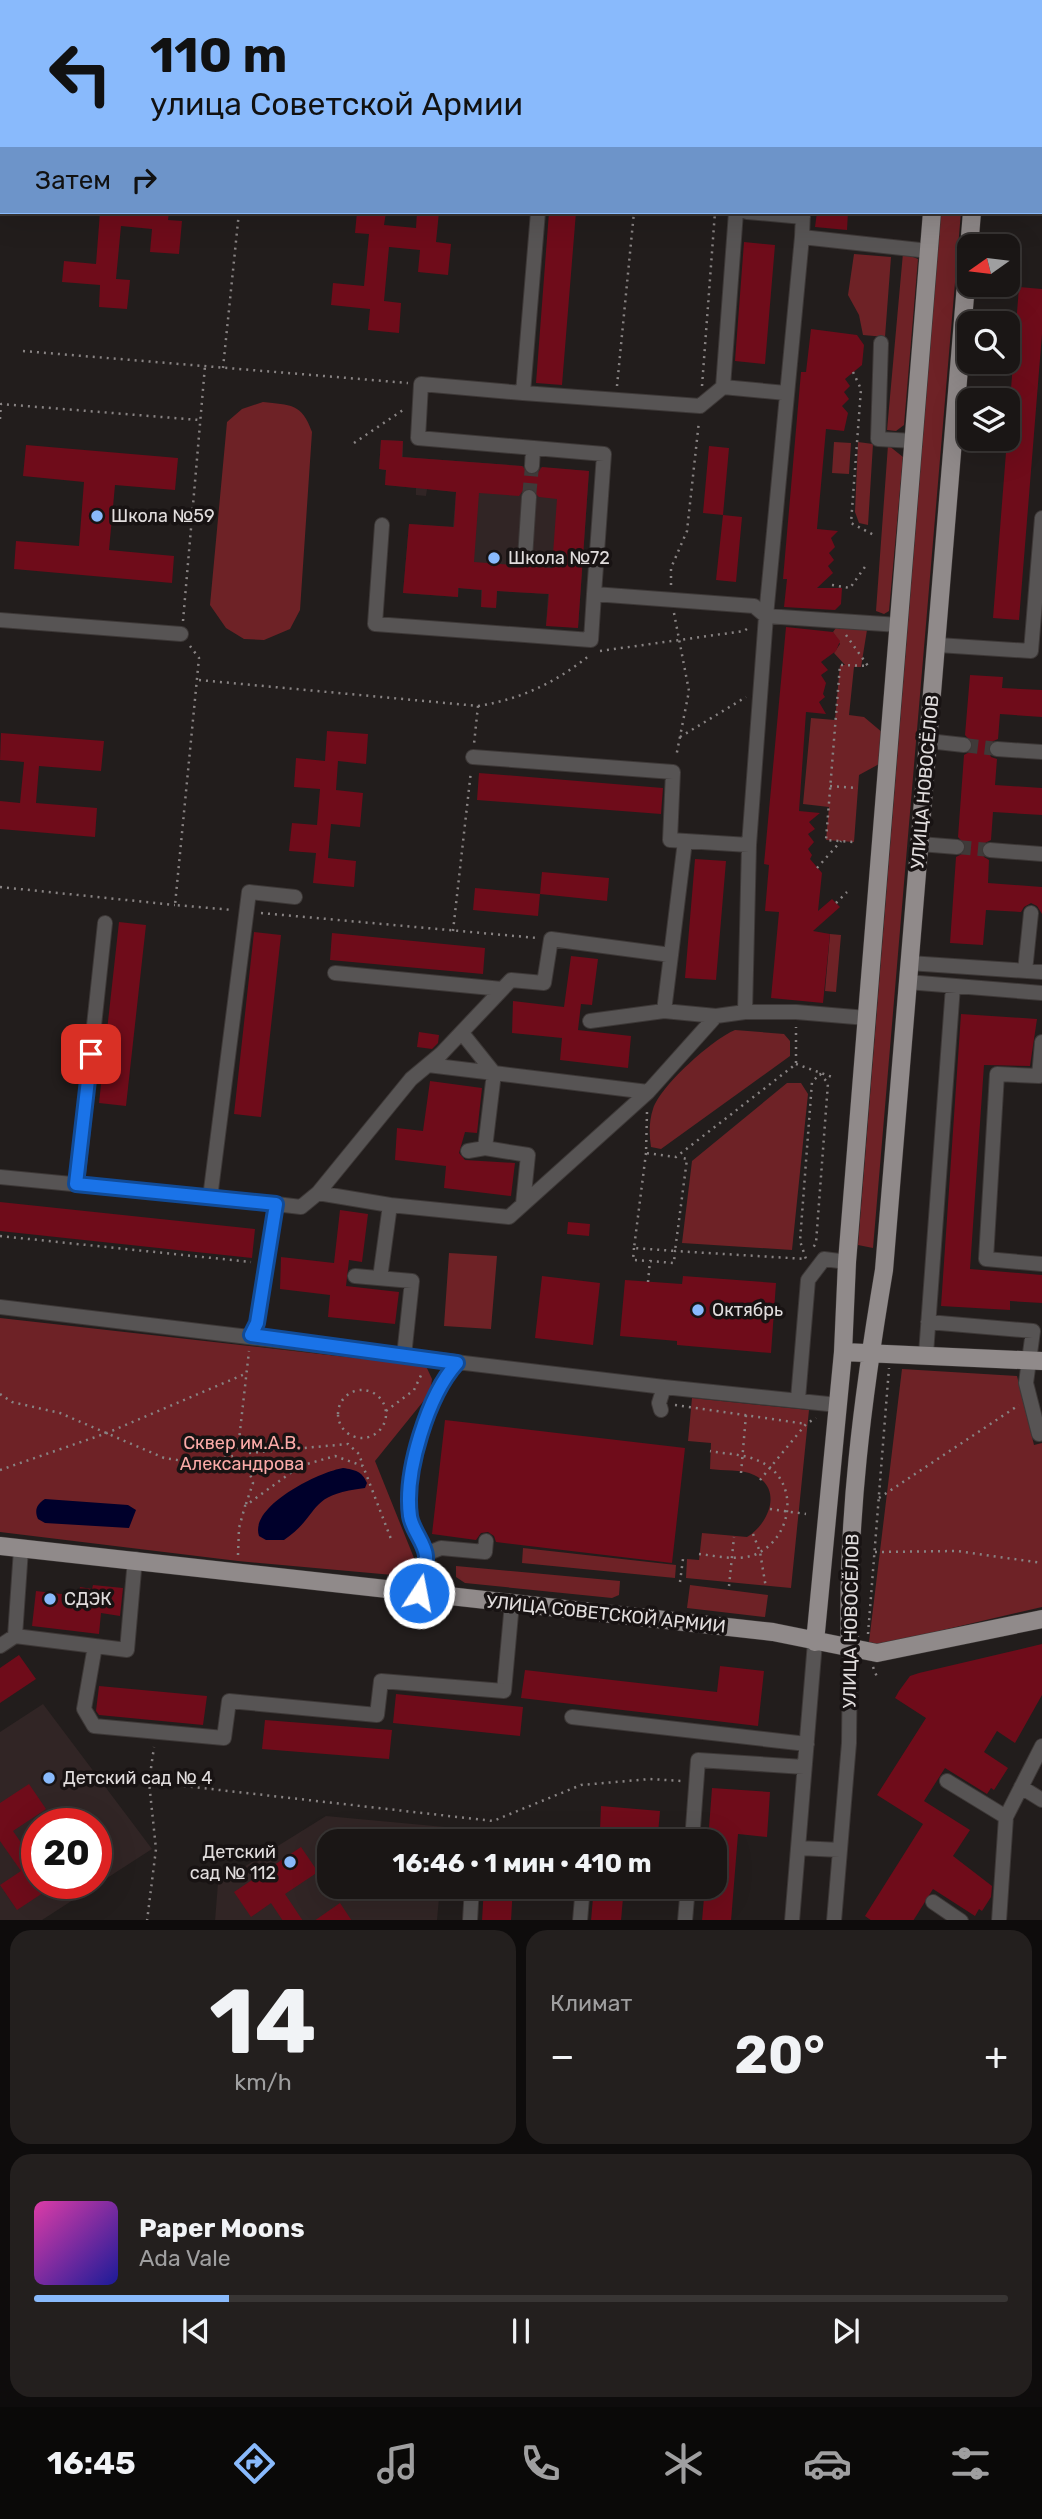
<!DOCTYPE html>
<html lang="ru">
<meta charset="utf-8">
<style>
:root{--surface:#1a1615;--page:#231f1e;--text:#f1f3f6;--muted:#9f9fa0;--line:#383534;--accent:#89bafc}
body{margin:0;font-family:Rubik,sans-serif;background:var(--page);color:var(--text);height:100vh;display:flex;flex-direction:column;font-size:26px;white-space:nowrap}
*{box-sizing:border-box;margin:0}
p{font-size:23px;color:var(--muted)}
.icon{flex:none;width:38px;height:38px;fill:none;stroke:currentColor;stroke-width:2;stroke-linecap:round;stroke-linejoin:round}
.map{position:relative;height:1920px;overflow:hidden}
.drawer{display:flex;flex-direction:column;gap:10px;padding:10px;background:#0e0c0c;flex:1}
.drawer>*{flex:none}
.guide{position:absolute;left:0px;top:0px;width:1043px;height:214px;box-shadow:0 7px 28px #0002,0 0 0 2px var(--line);background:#89bafc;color:#111;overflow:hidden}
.needle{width:46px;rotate:256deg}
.tools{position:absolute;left:957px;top:234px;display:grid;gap:14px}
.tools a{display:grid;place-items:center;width:63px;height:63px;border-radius:14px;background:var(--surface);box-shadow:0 7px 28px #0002,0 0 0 2px var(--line);font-size:35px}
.speed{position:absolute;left:21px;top:1808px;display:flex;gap:14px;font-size:35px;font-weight:700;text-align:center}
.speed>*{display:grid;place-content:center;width:91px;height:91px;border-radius:50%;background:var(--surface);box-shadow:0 7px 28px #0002,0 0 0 2px var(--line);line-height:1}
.speed .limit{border:10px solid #d22;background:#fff;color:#111}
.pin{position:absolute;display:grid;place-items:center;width:60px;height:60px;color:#fff;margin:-30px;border-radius:14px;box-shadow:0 4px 10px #0006}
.me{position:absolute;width:77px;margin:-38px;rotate:11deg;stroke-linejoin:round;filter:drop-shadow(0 0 5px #0008)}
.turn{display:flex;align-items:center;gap:24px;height:147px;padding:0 35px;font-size:32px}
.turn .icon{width:91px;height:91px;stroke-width:2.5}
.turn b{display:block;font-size:49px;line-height:60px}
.then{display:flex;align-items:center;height:66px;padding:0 35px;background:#0003;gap:14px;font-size:26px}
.big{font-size:52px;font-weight:700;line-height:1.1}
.drawer .widget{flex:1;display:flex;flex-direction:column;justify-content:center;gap:10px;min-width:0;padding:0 24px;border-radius:21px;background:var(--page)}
.drawer .dial{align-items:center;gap:0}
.dial b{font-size:91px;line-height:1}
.song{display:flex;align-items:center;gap:21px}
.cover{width:84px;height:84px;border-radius:10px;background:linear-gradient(135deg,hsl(320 70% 55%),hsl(240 70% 35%))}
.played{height:7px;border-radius:4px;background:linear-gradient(90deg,var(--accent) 20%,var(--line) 20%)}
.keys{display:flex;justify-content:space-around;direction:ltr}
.heat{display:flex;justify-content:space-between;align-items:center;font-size:38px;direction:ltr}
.drawer .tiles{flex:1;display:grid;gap:10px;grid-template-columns:1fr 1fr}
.widget:last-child{grid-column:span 2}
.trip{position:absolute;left:317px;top:1829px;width:410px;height:70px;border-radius:21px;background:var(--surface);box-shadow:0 7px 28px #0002,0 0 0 2px var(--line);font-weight:700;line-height:70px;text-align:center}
.tabs{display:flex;height:112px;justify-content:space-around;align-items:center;background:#0a0908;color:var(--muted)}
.tabs .icon{width:49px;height:49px}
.tabs .current{color:var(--accent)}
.tabs b{font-size:32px;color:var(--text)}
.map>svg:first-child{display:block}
.built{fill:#312525;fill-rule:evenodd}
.green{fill:#6e2226}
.water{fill:#00002b}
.building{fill:#6f0c1a;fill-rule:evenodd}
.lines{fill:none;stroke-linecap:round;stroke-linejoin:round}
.minor-tunnel{stroke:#3f3a39;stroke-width:14;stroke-dasharray:14 7;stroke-linecap:butt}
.minor-casing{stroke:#3d3837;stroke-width:16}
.major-casing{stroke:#3d3837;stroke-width:19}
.path{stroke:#888383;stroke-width:2.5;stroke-dasharray:2 5;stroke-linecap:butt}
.minor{stroke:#575454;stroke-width:14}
.major{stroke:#908a8a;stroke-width:18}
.route-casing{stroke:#114b97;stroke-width:18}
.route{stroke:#1a73e8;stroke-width:12}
.poi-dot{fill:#89bafc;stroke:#181313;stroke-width:2.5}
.labels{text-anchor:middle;stroke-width:7;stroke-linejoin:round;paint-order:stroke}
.poi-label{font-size:18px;fill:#e1dddd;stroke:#181313;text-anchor:start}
.street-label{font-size:18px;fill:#e1dddd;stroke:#181313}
.park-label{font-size:18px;fill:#fbaaa8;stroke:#181313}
</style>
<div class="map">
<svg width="1042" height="1921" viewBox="0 0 1042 1921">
<rect width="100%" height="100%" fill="#221d1c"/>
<path class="built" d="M381,440L403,441V457L589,471L578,628L546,625L548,594L497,591L496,608L481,607V590L459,588L458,597L403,593L409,524L453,527L456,492L427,489L426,496L416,495V488L385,485L386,470L379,469Z
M43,1704L152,1849L42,1920L0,1921V1732ZM37,1824H96V1883H37Z
M326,1816L445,1827L444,1841H329V1886L440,1887L437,1920L215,1921L218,1883Z"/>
<path class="green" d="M941,212H961L873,1248L858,1245Z
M903,253L918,259L904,425L896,431L887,430Z
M854,254L891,257L885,337L863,335L859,315L848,295Z
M263,402C290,405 302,403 312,432L300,610L290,629L264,640L244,639L226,628L210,605L227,422L242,409Z
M834,442L851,443L849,474L832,473Z
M858,442L873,444L868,525L859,523L855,512Z
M888,445L903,457L889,611L884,614L876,611Z
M838,625H863L867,630L861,667H854L849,715L864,717L883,733L881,763L859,775L854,842L826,840L829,807L803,804L811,718L835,720L840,665H845L834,653L840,644L833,632Z
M830,934L841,935L836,992L825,991Z
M735,1030L784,1034L790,1041V1056L661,1149L651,1147C649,1134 649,1121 653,1109C661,1085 713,1039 735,1030Z
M787,1083H801L808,1094L792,1250L682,1243L692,1161Z
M449,1253L497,1256L491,1329L444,1326Z
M0,1318L426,1366L432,1379L430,1393L375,1461L414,1558L412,1570L404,1576L238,1561L0,1532Z
M902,1369L1017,1376L1034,1445L1042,1443V1607L879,1645L869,1642Z
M692,1398L809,1410L791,1588L686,1578L687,1559L699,1560L702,1533L747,1537C768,1525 784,1489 754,1475C742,1469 722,1471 710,1469L711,1443L688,1441Z
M523,1548L676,1565L675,1578L522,1563Z
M456,1566L620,1581L619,1595L612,1598L465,1583L456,1577Z
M690,1585L768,1595L765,1617L687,1608Z"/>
<path class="water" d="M343,1468C355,1470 362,1471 367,1483L365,1488C305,1495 323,1513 284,1540H266L259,1536C249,1506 319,1472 343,1468Z
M45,1499L128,1505L136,1510L129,1528L45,1523L38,1519C34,1510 37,1504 45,1499Z"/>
<path class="building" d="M100,212H169L168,220L182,221L179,254L150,252L152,229L121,226L116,279L130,280L127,309L99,307L100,285L62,282L64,261L96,264Z
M357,212H386L384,225L416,228L417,212H439L436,242L451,244L448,275L418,272L420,250L389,247L384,301L401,303L399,333L368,330L370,309L331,305L333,283L364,286L369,234L355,233Z
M549,212H576L562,385L536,383Z
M817,212H848L847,230L815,227Z
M744,242L775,245L765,364L735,361Z
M1019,287L1042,289V334L1019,620L993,618Z
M811,329L857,335L864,345L862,365L845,379L850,386L844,392L849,399L842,406L848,413L844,431L826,429L817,529L838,531L831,538L835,547L829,553L834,560L828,566L833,573L817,588H842L841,604L835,610L784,607L787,579H783L801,372H806Z
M381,440L403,441L402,457L522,466L531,475L537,474L542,467L589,471L578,628L546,626L549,594L497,591L496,608L481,607L482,590L458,588V597L403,593L409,524L454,527L456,492L385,485L386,470L379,469ZM530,488L539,497L557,499L552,568L474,562L479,493L519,496L524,489Z
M26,445L178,458L175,490L115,485L109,550L174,556L172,583L14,569L16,541L79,546L84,482L23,476Z
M709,446L729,448L723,515L703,513Z
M723,515L742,517L736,582L716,580Z
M786,627L833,632L840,641L836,651L821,662L828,670L821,675L826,683L823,694L825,697L819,702L826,714L806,712L799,811L820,813L809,822L815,829L808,834L814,842L808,849L812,855L810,859L822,873L818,911L832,899L840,907L813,931L830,934L823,1003L771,998L779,912L765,911L769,865L764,864Z
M970,675L1003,677L1002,688L1042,690V717L1000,714L998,739L989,743L987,749L991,757L997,759L995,785L1042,788V815L993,812L991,840L983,844L980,850L984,857L989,860L988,883L1042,887V914L1037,906L1031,903L1024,907L1021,912L986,910L983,945L950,943L956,857L964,853L967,847L958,837L964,755L971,751L974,745L965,735Z
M327,731L368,734L366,764L338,761L336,790L363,793L360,827L331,824L328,858L356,861L354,887L313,883L316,853L289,851L292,823L317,825L320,789L294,787L296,758L325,761Z
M1,733L104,741L101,771L39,766L36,803L97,808L95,837L0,829V801L20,803L24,762L0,760Z
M479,773L663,788L661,814L477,800Z
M695,859L726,861L716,980L685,978Z
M542,872L609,878L607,901L540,894Z
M475,888L540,894L538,916L473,910Z
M119,922L146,925L126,1106L99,1103Z
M254,932L281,935L261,1117L234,1114Z
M332,933L485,948L483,974L330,960Z
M571,956L598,959L592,1005L581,1004L578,1030L631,1036L628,1068L560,1060L562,1038L512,1033L513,1001L564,1007Z
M961,1014L1037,1019L1030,1066L984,1065L970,1269L1042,1275V1303L1010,1301V1310L941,1306Z
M419,1032L439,1035L438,1043L432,1049L417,1047Z
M430,1081L482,1088L477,1133L465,1132L459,1153L465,1160L515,1163L511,1196L444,1188L446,1166L395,1160L397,1128L423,1131Z
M0,1202L255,1229L252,1258L0,1231Z
M340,1210L368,1214L362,1262L349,1260L346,1286L399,1292L395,1324L328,1317L330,1295L280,1289L281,1257L334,1263Z
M568,1222L590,1224L589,1236L567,1234Z
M542,1276L600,1283L593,1345L535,1338Z
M683,1276L776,1283L771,1353L677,1345V1341L620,1336L625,1280L682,1284Z
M445,1420L685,1448L672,1563L496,1542L494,1536L488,1532L481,1533L476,1540L432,1534Z
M93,1585L123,1588L120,1616L101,1613L99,1634L32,1626L36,1591L78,1596L80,1587L92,1589Z
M1042,1644V1695L1015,1743L997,1731L984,1752L1008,1768L994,1790L991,1788L987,1794L945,1768L924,1801L970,1830L953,1856L992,1886L991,1897L982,1911L979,1909L975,1916L933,1889L913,1921H872L865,1916L923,1824L877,1795L926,1718L895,1698L899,1691L910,1676L919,1673Z
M19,1655L36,1679L0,1703V1668Z
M720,1666L764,1671L758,1726L521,1698L525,1670L717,1692Z
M99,1686L207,1696L203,1725L99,1715L96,1711Z
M396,1694L523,1707L520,1736L393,1723Z
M265,1720L392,1730L389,1759L262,1749Z
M29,1784L46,1809L13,1831L37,1866V1883H58L17,1910L0,1885L21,1871L0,1841V1803Z
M712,1788L770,1792L767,1837L738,1834L731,1921H702L705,1886H714V1841H708Z
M601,1806L660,1811L658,1834L600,1830Z
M301,1847L318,1872L285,1894L303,1921H283L271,1903L251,1917L234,1892Z
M484,1886H513L511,1921H482Z
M594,1886H624L621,1921H591Z
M340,1903L352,1921H314Z"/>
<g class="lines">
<path class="minor-tunnel" d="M529,497L532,466
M964,745L997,749
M957,847L990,850"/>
<defs>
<path id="minor" d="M912,0L917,2
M46,2V0
M651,2V0
M0,94H2
M1041,122H1042
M538,212L523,393L700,406L723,387
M736,212L723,387L786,393
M747,212L803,217
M803,212L802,237L929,251
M802,237L766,616L899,625
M881,343L878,439L914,441
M532,466L533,448
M382,525L375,624L591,640L594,594
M525,558L529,497
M0,620L181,634
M938,645L1031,651L1042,518
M928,741L964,745
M997,749L1042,752
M473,757L673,772L670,840L749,845L766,616L754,606L594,594L604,454L418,438L421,384L523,393
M920,844L957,847
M990,850L1042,854
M671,955L685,841
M909,963L1042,972
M1025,971L1031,913
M335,973L502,989
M907,982L1042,993
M745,1012L749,845
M590,1021L664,1011
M462,1033L494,1073
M1042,1042L1039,1076L997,1074L986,1259L1042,1264
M428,1065L494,1073
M485,1148L528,1155L523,1204
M468,1151L485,1148L494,1073L648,1092
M0,1177L276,1204L257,1323L251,1335
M77,1184L105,923
M318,1193L390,1205
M210,1198L249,892L295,897
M276,1204L301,1207L318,1193L411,1079L441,1054L511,980L544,983L551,939L671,955L664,1011L716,1016L745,1012H796L867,1018
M355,1276L412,1281L404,1356
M380,1278L390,1205L509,1217L648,1092L716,1016
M0,1307L664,1387L838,1405
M928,1322L1033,1331L1026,1383L1039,1434
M926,1354L953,986
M798,1399L808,1280L824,1259L847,1262
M661,1410L659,1403L664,1387
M426,1554L441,1548L485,1552L486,1541
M419,1593C421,1582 427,1567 426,1556C425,1543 412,1530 410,1516C404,1472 428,1395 457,1363
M15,1636L127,1650L135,1559
M0,1646L15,1636L21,1549
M95,1646L84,1709L94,1726L224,1738L229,1701L377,1715L381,1681L504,1691L512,1603
M572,1717L807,1744
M947,1781L1006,1817
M1021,1787L1042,1800
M692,1841L698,1760L804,1767
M799,1848L840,1850
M933,1902L961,1921
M470,1921L472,1886
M580,1921L583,1886
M685,1921L688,1886
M792,1921L815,1642
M834,1921L849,1743L850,1649
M999,1921L1006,1817L1042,1746"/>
<path id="major" d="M952,2V0
M986,2V0
M843,1352L1042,1361
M0,1546L773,1632L877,1653L1042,1619
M815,1642L843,1352L847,1262L932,212
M850,1649C846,1523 863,1394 884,1270L972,212"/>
</defs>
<use href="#minor" class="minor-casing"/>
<use href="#major" class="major-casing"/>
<path class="path" d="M263,0L267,2
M320,2L325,0
M433,2L436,0
M557,2L561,0
M788,2L792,0
M1014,2V0
M1041,140H1042
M23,351L408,383
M223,368L239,212
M853,372L861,389L851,523L874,535
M617,386L634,212
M702,386L715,212
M0,419L1,404L199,420
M354,443L406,408
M671,585V568L687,531L699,421
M832,585L850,588L867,564
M674,613L689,691L676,757
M183,621L205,366
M846,635L868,666L840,665L826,840L854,842
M190,646L199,658L175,905L233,910
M600,651L744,631L751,626
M199,680L478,706L474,744
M478,706C522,699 557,682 591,654
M680,737L746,697
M830,786L858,788
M817,868L841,841
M0,887L175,905
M836,903L847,892
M261,913L537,938
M453,931L471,771
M796,1064L835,1078
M647,1112L646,1153L676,1157L796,1064V1027
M646,1153L634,1248L675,1251L687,1159L679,1157
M0,1236L251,1262
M634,1248L633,1260L649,1261
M648,1282L650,1261L674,1263L675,1251L806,1259L800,1241L812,1082L820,1074L828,1083L816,1243L813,1248
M338 1414a24 24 0 1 1 48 0a24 24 0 1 1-48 0Z
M0,1394L12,1402L60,1413L164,1458L190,1462L233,1456
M675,1405L806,1424
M386,1411L414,1390L423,1371
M238,1449L249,1351
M249,1453L348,1444L359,1454L363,1466
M0,1470L107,1433L245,1374
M741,1473L746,1415
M760,1480L806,1424L816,1418
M879,1498L1019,1405
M246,1504L253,1483L248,1468
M770,1509L806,1514
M753,1534L760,1552L766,1588
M875,1552L957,1551L1042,1563
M699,1554C717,1556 737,1561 754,1555C794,1539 801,1479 759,1461C744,1454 726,1454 710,1451
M238,1555L239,1528L245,1506L300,1466L335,1456L363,1466L391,1539
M680,1582L683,1559
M729,1586L734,1537
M868,1634L889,1368
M873,1667L877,1677
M149,1782L493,1821L581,1785L650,1779L682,1781
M147,1921L156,1849L149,1782L154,1747"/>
<use href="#minor" class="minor"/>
<use href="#major" class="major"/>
</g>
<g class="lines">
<defs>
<path id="route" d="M91,1054L76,1184L276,1204L257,1323L251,1335L457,1363C428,1395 404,1472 410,1516C412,1530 425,1543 426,1556C427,1567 421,1582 419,1593"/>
</defs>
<use href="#route" class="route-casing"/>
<use href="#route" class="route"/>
</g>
<g class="poi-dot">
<circle cx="97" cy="516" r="7"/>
<circle cx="494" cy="558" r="7"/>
<circle cx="698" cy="1310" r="7"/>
<circle cx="50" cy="1599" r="7"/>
<circle cx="49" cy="1778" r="7"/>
<circle cx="290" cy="1862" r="7"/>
</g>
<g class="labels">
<g class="poi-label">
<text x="111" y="522">Школа №59</text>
<text x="508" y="564">Школа №72</text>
<text x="712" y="1316">Октябрь</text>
<text x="64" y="1605">СДЭК</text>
<text x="63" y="1784">Детский сад № 4</text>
<text x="276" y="1858" text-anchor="end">Детский<tspan x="276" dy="21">сад № 112</tspan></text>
</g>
<g class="street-label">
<text transform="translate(925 782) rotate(-85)" y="6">УЛИЦА НОВОСЁЛОВ</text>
<text transform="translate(606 1614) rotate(6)" y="6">УЛИЦА СОВЕТСКОЙ АРМИИ</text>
<text transform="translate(851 1621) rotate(-89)" y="6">УЛИЦА НОВОСЁЛОВ</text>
</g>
<g class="park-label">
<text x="242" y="1449">Сквер им.А.В.<tspan x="242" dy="21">Александрова</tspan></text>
</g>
</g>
</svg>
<div class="tools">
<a><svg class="needle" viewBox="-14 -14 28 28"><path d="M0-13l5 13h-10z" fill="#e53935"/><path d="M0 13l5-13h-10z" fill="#9f9fa0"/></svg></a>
<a><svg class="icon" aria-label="search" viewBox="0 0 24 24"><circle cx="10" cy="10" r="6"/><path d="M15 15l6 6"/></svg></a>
<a><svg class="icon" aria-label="layers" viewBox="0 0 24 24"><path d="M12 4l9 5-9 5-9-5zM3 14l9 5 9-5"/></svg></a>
</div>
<div class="speed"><div class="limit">20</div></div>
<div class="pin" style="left:91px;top:1054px;background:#d93025"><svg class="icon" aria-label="arrive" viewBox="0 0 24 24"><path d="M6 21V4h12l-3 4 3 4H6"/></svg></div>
<svg class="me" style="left:419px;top:1593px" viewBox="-20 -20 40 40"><circle r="17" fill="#1a73e8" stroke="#fff" stroke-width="3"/><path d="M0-11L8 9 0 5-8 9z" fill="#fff"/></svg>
<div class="trip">16:46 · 1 мин · 410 m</div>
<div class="guide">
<div class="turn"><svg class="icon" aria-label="left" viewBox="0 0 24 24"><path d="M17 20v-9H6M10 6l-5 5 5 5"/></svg><div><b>110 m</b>улица Советской Армии</div></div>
<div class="then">Затем<svg class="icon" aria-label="right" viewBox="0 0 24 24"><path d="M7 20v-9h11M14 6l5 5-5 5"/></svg></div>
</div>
</div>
<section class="drawer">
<div class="tiles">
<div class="widget dial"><b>14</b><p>km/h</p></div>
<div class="widget"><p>Климат</p>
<div class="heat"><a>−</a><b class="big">20°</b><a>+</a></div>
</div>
<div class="widget">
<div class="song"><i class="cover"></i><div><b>Paper Moons</b><p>Ada Vale</p></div></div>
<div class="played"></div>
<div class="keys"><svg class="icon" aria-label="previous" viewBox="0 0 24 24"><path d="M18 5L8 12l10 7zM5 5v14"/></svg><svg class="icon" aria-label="pause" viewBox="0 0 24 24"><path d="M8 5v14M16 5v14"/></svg><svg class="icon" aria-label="next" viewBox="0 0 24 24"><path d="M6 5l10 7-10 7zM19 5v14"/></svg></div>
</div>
</div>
</section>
<nav class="tabs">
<b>16:45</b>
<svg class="icon current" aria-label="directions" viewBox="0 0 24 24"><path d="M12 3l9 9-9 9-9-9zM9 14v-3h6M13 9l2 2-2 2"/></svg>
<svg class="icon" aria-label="music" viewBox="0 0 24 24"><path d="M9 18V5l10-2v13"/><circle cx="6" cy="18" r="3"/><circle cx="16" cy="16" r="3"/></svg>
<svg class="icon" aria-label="phone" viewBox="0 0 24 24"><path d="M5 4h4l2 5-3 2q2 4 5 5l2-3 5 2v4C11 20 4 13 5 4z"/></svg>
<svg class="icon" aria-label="climate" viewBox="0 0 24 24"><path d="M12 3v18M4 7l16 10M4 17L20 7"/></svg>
<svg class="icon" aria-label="car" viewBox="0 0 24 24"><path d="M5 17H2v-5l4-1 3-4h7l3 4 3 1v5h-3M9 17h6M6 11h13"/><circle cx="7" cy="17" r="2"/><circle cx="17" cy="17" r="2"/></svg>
<svg class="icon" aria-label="filters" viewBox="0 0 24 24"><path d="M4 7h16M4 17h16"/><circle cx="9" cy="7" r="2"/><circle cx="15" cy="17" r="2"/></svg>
</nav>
